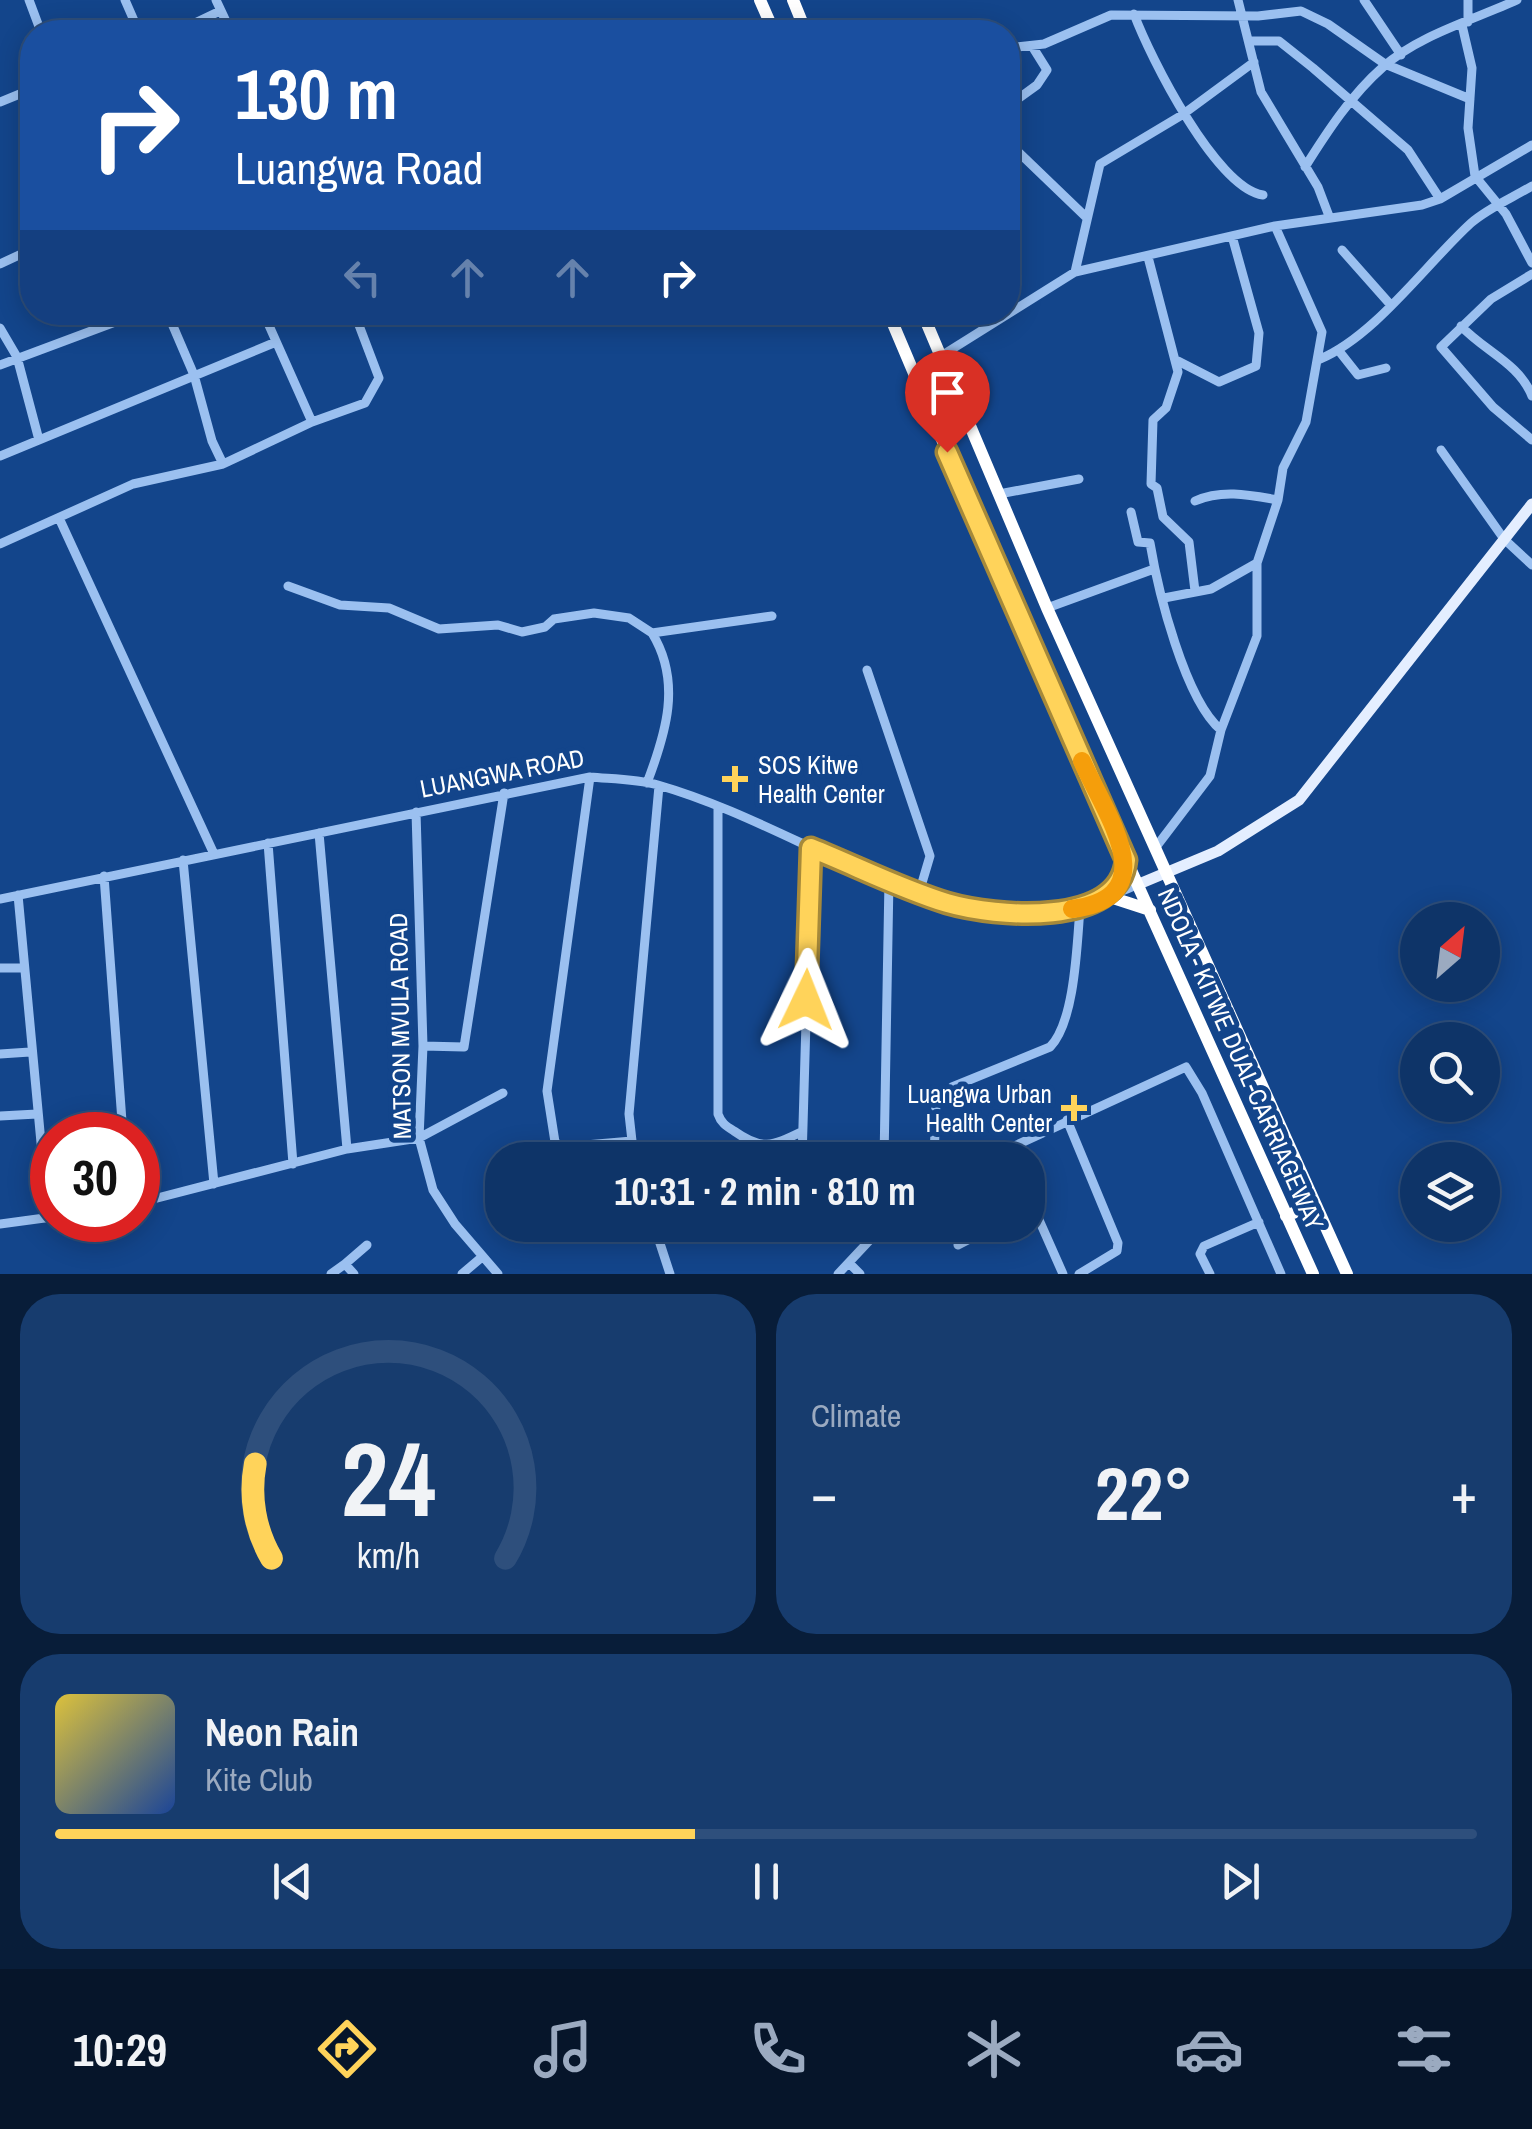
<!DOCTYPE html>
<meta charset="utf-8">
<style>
:root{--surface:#0e3468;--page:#173c6e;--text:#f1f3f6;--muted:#9baac0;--line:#2e4f7c;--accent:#ffd35a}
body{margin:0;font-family:"Archivo Narrow",sans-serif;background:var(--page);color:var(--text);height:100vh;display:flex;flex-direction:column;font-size:38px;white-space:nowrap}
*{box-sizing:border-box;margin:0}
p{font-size:32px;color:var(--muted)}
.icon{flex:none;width:55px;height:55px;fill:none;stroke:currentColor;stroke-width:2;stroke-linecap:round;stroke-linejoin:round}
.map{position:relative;height:1274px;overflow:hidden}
.sheet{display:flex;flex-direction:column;gap:20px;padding:20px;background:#081d39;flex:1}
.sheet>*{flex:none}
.top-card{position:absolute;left:20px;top:20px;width:1000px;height:305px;border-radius:40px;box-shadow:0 5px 25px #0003,0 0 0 2px var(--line);background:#1a4fa0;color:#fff;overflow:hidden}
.needle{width:65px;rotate:28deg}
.fabs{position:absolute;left:1400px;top:902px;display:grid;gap:20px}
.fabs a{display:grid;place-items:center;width:100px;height:100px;border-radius:50%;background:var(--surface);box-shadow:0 5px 25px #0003,0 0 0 2px var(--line);font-size:50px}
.speed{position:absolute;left:30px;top:1112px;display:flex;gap:20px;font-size:50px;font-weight:700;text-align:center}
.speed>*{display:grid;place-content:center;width:130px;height:130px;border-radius:50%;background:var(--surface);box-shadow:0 5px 25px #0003,0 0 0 2px var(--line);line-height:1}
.speed .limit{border:15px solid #d22;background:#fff;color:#111}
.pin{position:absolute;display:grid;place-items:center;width:85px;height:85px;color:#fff;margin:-102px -42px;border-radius:50% 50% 50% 0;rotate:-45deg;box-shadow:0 0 10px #0007}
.pin .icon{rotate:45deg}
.me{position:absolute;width:110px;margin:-55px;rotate:2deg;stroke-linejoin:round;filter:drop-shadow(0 0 8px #0008)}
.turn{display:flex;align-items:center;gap:35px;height:210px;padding:0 50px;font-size:45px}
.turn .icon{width:130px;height:130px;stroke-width:2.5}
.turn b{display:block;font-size:70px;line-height:85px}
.lanes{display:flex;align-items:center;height:95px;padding:0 50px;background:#0003;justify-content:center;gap:50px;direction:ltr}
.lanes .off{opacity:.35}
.big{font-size:75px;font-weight:800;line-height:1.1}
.sheet .tile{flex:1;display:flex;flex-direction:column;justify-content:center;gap:15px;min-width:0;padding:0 35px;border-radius:40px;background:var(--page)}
.sheet .dial{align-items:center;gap:0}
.dial svg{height:260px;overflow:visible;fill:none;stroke:var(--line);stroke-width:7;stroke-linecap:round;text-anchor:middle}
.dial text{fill:var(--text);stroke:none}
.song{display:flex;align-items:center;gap:30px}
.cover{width:120px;height:120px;border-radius:15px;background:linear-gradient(135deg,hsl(50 70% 55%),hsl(220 70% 35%))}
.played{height:10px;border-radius:5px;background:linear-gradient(90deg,var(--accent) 45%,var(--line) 45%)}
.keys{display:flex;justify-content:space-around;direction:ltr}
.heat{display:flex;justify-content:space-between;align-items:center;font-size:55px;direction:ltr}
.sheet .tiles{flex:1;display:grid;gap:20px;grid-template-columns:1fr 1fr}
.tile:last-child{grid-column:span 2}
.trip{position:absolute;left:485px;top:1142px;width:560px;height:100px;border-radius:40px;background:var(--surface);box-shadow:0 5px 25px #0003,0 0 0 2px var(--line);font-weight:800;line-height:100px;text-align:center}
.tab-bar{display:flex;height:160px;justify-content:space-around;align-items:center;background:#06152a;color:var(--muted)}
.tab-bar .icon{width:70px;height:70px}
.tab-bar .active{color:var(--accent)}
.tab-bar b{font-size:45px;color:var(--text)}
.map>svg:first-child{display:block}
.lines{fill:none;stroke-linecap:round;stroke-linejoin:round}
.minor{stroke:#9bc0f0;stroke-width:9}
.major{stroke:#e4eeff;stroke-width:11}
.highway{stroke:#fff;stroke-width:12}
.route-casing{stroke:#a6893a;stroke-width:25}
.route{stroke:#ffd35a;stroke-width:18}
.slow{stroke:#f59e0b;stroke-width:18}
.poi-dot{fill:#ffd35a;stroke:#13458b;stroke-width:4}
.labels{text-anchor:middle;stroke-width:10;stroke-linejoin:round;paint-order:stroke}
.poi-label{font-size:25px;fill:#fff;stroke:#13458b;text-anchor:start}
.street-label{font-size:25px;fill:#fff;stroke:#13458b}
</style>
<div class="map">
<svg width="1532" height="1274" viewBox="0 0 1532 1274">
<rect width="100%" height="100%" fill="#13458b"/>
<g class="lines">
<path class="minor" d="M29,0L41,32
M125,0L139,32
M216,0L231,32
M1238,0L1261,92L1318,187L1329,216
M1364,0L1401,55
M1134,14C1150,57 1216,188 1263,195
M1468,22V0
M1462,25L1472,68L1468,128L1475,176L1506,214L1532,263
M176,32L220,11
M1250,41H1279L1313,68L1408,150L1440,199
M1008,48L1044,44L1111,15L1258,16L1301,11L1328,24L1385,64L1470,99
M0,102L32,89
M1008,106L1037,85L1047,70L1032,46
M1008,142L1087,218
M1305,167C1327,132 1351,95 1383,67C1419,35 1473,20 1517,0
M1342,250L1389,303
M1148,257L1178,372L1166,408L1153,420L1151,484L1157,488L1163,517L1189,542L1195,591
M0,264L32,249
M1075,272L1100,164L1182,115L1254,62
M1532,274L1491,299L1441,347L1493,407L1532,440
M167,312L194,375L212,441L223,464
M263,312L312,422
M1461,326C1484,351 1519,363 1532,396
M0,328L17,357L39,440
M1339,351L1358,375L1386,368
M941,356L1075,272L1275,226L1422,205L1440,199L1532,145
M1320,359C1375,336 1426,264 1471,223C1488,208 1512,198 1532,186
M1178,361L1219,382L1256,366L1259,333L1232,236
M0,365L142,312
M1441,450L1504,539L1532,565
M0,456L276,342
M999,494L1079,479
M1195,501C1222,489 1250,495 1278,500
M1131,512L1138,542L1150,543C1158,591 1185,700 1221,730
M59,518L214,854
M0,544L133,484L223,464L312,422L365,403L379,378L354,312
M288,586L340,605L389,608L439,629L498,625L522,632L545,627L554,619L594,613L629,618L652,633
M1164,598L1211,589L1257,563
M1047,608L1154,569
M867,670L930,856L919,893
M590,777L547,1091L555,1142L562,1147L632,1141L629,1114L659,786
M647,783C666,733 682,682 652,633L772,616
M718,807V1114C721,1123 726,1126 734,1131C762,1151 772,1146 801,1132
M416,812L423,1046L419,1138L433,1190L455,1224L498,1274
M319,833L347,1149
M268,843L293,1164
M1156,847L1210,776L1221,730L1257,636V563L1278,500L1283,468L1306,422L1322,332L1275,226
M183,860L214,1184
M104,876L123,1135
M18,895L48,1218
M0,899L590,777C612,779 636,779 658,785C825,833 958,966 1139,884
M0,968H24
M423,1046L464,1047L504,793
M0,1054L30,1052
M0,1116L37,1114
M1067,1120L1118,1243L1117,1251L1079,1274
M632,1141L636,1160
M802,1160L811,848
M884,1160L889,880
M934,1160L936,1102L952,1087L1050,1047C1075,1022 1077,944 1080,908
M984,1160L1186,1067L1202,1093L1281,1274
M1028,1195L1063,1274
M138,1203L347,1149L419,1138L503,1093
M0,1224L52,1217
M654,1225L670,1274
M831,1225L856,1235L876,1231
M958,1245L997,1225
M849,1263L860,1274
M345,1264L367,1245
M331,1274L345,1264L354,1274
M462,1274L482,1257
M838,1274L884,1225
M1210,1274L1200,1254L1204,1246L1259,1222"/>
<path class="major" d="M1139,884L1218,851L1299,800L1532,504"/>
<path class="highway" d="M760,0L774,32
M793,0L806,32
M888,312L1021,626L1313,1274
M922,312L1047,608L1347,1274
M1110,897L1150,910
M1110,897L1121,885L1126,860
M1286,1216L1315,1204"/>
</g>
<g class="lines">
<defs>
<path id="route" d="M806,1000L811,848C856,866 901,889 947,903C995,917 1120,928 1126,860L947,452"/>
</defs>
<use href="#route" class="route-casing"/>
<use href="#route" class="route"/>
<path class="slow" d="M1072,909C1168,897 1104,812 1082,761"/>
</g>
<g class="poi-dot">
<path d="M730 764h10v10h10v10h-10v10h-10v-10h-10v-10h10z"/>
<path d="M1069 1093h10v10h10v10h-10v10h-10v-10h-10v-10h10z"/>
</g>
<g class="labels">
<g class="poi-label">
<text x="758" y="774">SOS Kitwe<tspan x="758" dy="29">Health Center</tspan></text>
<text x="1052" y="1103" text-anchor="end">Luangwa Urban<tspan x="1052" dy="29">Health Center</tspan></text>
</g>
<g class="street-label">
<text transform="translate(502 773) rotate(-11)" y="9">LUANGWA ROAD</text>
<text transform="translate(400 1026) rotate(-91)" y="9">MATSON MVULA ROAD</text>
<text transform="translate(1241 1059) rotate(66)" y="9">NDOLA - KITWE DUAL-CARRIAGEWAY</text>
</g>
</g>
</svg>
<div class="fabs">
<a><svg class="needle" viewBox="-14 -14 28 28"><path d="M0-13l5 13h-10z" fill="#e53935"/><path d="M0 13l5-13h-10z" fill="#9baac0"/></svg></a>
<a><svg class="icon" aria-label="search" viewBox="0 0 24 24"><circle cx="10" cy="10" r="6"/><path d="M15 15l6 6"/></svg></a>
<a><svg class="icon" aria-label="layers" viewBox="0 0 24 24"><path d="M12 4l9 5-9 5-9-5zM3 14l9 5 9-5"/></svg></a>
</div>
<div class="speed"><div class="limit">30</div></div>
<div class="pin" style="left:947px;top:452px;background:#d93025"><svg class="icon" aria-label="arrive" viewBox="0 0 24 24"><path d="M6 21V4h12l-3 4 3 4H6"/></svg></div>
<svg class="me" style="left:806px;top:1000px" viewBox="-20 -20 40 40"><path d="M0-17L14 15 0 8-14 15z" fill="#ffd35a" stroke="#fff" stroke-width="4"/></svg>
<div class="trip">10:31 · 2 min · 810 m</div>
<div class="top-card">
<div class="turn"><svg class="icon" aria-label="right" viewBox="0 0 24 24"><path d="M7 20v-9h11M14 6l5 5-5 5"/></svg><div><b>130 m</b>Luangwa Road</div></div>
<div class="lanes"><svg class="icon off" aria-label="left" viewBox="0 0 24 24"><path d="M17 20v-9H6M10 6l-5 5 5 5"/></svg><svg class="icon off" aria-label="ahead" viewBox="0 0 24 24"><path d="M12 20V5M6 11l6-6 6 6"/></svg><svg class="icon off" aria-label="ahead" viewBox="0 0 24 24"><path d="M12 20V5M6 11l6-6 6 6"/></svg><svg class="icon" aria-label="right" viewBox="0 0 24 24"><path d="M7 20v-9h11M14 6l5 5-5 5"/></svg></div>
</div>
</div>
<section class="sheet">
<div class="tiles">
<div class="tile dial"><svg viewBox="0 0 100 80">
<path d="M14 69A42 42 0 1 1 86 69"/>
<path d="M14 69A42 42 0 0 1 9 40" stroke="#ffd35a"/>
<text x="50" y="56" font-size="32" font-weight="700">24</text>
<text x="50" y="72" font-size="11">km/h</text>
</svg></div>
<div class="tile"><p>Climate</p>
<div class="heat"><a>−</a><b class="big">22°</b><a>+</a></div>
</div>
<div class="tile">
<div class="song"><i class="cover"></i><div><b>Neon Rain</b><p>Kite Club</p></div></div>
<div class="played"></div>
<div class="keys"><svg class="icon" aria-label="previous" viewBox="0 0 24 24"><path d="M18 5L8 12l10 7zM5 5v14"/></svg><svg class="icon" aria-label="pause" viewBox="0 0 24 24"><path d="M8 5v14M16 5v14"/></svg><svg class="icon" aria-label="next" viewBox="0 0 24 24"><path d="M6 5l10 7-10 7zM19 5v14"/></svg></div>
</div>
</div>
</section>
<nav class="tab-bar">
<b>10:29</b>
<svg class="icon active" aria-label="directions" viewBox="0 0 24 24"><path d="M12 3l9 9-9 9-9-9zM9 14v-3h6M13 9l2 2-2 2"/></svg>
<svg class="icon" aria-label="music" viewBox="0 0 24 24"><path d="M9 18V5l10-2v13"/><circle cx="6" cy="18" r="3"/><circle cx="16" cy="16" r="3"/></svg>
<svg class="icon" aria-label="phone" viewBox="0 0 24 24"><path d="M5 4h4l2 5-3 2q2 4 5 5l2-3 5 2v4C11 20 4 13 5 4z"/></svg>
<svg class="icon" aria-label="climate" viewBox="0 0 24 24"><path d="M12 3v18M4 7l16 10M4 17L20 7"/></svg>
<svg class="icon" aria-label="car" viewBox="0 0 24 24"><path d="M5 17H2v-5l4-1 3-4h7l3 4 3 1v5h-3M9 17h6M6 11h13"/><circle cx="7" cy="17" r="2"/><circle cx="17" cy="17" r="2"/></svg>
<svg class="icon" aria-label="filters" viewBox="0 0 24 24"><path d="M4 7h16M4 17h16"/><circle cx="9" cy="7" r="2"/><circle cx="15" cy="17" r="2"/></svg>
</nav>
